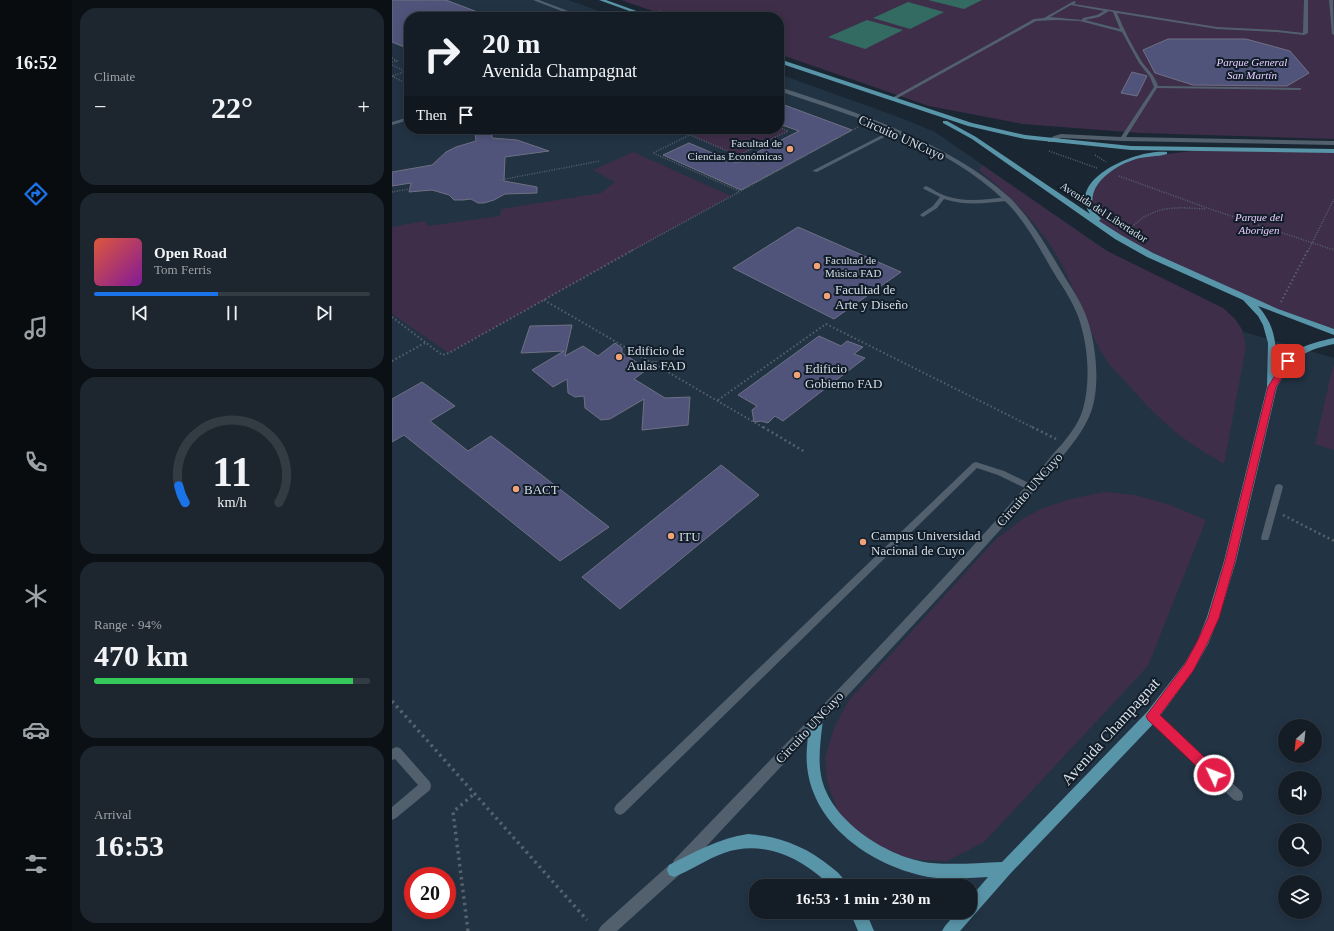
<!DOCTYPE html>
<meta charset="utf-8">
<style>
:root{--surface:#141d26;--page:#1d262e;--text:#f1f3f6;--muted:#9da2a7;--line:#333b43;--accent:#1a73e8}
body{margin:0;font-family:Georgia,serif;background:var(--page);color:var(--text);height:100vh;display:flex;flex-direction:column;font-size:15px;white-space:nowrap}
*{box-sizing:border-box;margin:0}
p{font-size:13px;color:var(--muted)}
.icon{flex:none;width:22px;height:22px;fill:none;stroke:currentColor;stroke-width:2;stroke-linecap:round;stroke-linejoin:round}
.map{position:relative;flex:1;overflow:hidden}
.side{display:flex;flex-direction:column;gap:8px;padding:8px;background:#0b1015;width:320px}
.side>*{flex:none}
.guide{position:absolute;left:12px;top:12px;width:380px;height:122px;border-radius:16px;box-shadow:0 2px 10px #0003,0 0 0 1px var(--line);background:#141d26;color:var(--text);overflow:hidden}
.needle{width:26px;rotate:207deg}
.buttons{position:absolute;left:886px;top:719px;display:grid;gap:8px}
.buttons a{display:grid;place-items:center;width:44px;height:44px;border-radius:50%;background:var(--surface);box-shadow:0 2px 10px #0003,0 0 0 1px var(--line);font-size:20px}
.speed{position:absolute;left:12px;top:867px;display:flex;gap:8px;font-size:20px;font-weight:700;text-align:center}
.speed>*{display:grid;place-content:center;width:52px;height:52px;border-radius:50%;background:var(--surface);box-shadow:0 2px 10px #0003,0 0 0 1px var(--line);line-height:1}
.speed .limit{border:6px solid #d22;background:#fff;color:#111}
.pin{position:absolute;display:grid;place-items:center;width:34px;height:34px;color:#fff;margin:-17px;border-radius:8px;box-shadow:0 2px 6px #0006}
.me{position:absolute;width:44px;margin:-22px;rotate:313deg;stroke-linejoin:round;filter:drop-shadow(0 0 3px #0008)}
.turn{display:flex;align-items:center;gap:14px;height:84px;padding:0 12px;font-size:18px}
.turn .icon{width:52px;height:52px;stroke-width:2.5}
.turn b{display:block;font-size:28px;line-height:34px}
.then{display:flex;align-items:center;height:38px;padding:0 12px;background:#0003;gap:8px;font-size:15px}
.big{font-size:30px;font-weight:700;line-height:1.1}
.side .card{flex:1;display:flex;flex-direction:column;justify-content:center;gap:6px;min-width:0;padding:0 14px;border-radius:16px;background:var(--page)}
.side .dial{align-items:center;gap:0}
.dial svg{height:104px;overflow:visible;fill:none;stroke:var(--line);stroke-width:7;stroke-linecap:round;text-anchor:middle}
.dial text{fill:var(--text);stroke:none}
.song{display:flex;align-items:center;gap:12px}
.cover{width:48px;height:48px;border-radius:6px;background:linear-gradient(135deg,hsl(10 70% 55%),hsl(290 70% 35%))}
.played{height:4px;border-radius:2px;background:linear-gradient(90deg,var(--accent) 45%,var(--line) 45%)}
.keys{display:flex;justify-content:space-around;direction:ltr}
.heat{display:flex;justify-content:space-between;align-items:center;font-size:22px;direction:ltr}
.charge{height:6px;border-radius:3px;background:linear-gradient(90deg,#34c759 94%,var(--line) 0)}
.trip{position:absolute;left:357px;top:879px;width:228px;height:40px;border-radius:16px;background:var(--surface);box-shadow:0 2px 10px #0003,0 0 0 1px var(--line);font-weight:700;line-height:40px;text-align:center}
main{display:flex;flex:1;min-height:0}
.menu{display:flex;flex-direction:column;width:72px;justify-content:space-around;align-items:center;background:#080c0f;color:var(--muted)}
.menu .icon{width:28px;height:28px}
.menu .on{color:var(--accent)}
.menu b{font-size:18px;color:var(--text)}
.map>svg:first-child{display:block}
.built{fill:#234;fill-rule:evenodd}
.green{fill:#3f2e49}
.water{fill:#336b62}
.building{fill:#50547a;stroke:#6f7183}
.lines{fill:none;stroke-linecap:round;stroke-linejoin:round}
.path-far3{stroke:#56626c;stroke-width:1.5;stroke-dasharray:1 1.5;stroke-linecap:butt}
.path-far2{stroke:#56626c;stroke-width:2;stroke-dasharray:1.5 2.5;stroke-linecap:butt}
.path-far1{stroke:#56626c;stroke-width:2.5;stroke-dasharray:2 3;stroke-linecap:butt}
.path{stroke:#56626c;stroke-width:3.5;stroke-dasharray:2.5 4;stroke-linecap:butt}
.lane{fill:#52606e;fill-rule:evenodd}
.street{fill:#52606e;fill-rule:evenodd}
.secondary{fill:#52606e;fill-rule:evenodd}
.primary{fill:#5995a8;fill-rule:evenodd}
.route{fill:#e11d48;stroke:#92132f}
.poi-dot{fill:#f0a378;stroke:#111d29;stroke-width:1.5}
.labels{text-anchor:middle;stroke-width:4;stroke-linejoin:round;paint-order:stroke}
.far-park-label{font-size:11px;font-style:italic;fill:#eacdfe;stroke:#111d29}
.far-poi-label{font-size:11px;fill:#d6dee6;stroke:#111d29;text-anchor:end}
.far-street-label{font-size:11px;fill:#d6dee6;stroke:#111d29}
.street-label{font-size:13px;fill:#d6dee6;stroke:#111d29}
.poi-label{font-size:13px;fill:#d6dee6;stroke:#111d29;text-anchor:start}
.near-street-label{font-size:16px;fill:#d6dee6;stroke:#111d29}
</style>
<main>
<nav class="menu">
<b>16:52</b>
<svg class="icon on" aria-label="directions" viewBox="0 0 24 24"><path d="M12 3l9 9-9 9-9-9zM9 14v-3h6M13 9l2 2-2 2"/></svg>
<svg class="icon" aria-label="music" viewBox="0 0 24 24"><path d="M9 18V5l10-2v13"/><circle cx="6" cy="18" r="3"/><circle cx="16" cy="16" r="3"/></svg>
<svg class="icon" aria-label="phone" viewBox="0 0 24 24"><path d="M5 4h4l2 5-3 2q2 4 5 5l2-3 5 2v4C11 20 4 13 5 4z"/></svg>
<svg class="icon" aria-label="climate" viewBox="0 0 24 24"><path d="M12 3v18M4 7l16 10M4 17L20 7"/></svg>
<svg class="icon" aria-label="car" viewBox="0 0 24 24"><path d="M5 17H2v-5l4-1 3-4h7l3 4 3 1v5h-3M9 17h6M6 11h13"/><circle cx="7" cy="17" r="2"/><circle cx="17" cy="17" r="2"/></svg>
<svg class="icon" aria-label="filters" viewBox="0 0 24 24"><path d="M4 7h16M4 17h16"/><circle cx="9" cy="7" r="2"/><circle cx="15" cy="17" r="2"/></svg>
</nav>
<section class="side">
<div class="card"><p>Climate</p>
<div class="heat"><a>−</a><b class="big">22°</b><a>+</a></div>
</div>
<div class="card">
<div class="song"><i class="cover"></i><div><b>Open Road</b><p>Tom Ferris</p></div></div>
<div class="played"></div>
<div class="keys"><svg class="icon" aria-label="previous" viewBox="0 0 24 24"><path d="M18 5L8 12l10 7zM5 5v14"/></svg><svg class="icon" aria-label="pause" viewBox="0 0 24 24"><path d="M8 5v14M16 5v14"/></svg><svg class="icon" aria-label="next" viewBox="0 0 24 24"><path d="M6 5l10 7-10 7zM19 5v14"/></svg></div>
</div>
<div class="card dial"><svg viewBox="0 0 100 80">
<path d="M14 69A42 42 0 1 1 86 69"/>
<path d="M14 69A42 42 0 0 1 9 56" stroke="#1a73e8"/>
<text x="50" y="56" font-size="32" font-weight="700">11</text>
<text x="50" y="72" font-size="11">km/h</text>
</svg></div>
<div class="card"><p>Range · 94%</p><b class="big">470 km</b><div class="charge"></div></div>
<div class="card"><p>Arrival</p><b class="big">16:53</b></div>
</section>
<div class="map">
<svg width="942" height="931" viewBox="0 0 942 931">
<rect width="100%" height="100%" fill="#1a2733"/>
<path class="built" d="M0,0H176L224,17H17V129H387V74L509,118L543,132L715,251L831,309L843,319L852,332L942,358V931H0ZM893,726H923V756H893ZM893,778H923V808H893ZM893,830H923V860H893ZM21,876H55V910H21ZM893,882H923V912H893ZM364,886H578V912H364Z"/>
<path class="green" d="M229,0H942V139L748,133L631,124L537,106L387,54V17H278Z
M387,127L396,131L347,156L298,135L310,129H387Z
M808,150L942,151V332L883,311L758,255L707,223L697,198L699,191L714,172L742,158Z
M241,152L339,196L57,353L0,314V227L32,221L36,226L108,216L109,209L209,193L223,182L201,170Z
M590,165L715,251L831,308C846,321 851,327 854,347L832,464C820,456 806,449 794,440C771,423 751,402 733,381C727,375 720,368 715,361C696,332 687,298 671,267C652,229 620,197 587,170Z
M941,366H942V450L923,444Z
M713,492L743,495L778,505L814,520L756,666L592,842L555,861L527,860L498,853L470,837L445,810L435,780L433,758L442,728L457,700L606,537C616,531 624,523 634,517C658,503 686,497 713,492Z"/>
<path class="water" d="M536,0H590L572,9Z
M516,2L552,12L518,29L481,18Z
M475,20L511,30L473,49L436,37Z"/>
<path class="building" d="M0,0H54L96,16L17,17V49L0,42Z
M776,39H854L898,51L917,73L895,86L801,85L763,73L751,50Z
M740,72L755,76L745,96L729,93Z
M387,103L460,130L349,190L271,155L297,143L344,163L407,131L387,124Z
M100,132V138L125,140L157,151L113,157L112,181L145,187V193L113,194L102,200L92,203H86L79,199L71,200H62L57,195L40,190L17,192L19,183L0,186V172L40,165L54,152L64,147L84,141L83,134Z
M406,227L509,272L442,319L341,268Z
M180,325L173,356L191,346L206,356L223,343L230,348V353L246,363L265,362L242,379L273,398L298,397L296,425L250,430L252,399L218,419L209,420L193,408L192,396L183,397L176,393L175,379L161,387L140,370L172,351L129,353L138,326Z
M427,336L449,346L455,341L471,347L462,354L473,358L391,421L383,416L376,423L369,421L362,422L360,410L365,406L346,395Z
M30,382L63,406L38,421L76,451L99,436L217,527L168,561L12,435L0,442V399Z
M329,465L367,495L228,609L190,577Z"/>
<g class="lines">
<path class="path-far3" d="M267,11L285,17
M0,58L5,61L0,62
M0,65L17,73
M0,76L17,85
M1,76L17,70
M91,129L92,132
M310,129L261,153L347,191
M298,135L382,171
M657,151L705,168
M347,155L396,131L387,127
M703,155L714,162
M727,176L818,209L942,250
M103,181L208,161
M0,192L18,189
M743,234L740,227C762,205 784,207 813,209
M239,251L466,127
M916,251L942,199"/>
<path class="path-far2" d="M152,300L372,428
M889,302L916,250
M0,317L50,355L57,353L241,250
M0,361L33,343
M326,400L434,324L642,428"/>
<path class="path-far1" d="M371,427L413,452
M640,427L664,439
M891,515L942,541"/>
<path class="path" d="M0,701L195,920
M76,931L61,812L82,794"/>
<path class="lane" d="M912,0H916V33L912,35L885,32L825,29L725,13C732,30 740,46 750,62C756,70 763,76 766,86L908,88L910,89L908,90L765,88L734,137L942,141V145L730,141L669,138L660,142H656V140L662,136L669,134L729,137L762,87L758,77L747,63L730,32L688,21L665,20L644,21L502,100L498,99L642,19L652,18L682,1L684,2L682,4L825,27L885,30L911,33ZM679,5L712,11L705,15L691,18L690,20L658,17ZM717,11L721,12L728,29L693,20L707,17Z
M937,0H941L942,35L940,34Z
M17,117V120L0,125V122Z
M500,130L504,131L425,172L420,171Z
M534,186C541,189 547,194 554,196C573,203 595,199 615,197L618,199L615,201C594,203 573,206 552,199L545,208L531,217L528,215L529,214L541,206L548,197L532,189L531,188Z
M584,462L612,471L643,486L644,488L643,490H637L606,475L585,468L232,813L228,815L224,813L222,809L224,805L581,463Z
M887,484L890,485L891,487L877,538L876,540H870L869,538L883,487L884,485Z
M760,711L764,713L850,792L851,796L850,800L846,801L842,800L756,719L755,716L756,713Z
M4,747L8,748L38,782L39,786L38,790L4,818L0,820V807L26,785L3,759L0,760V749Z"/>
<path class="street" d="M141,0H147L192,17H185Z
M387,87C463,111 558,143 617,197C641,220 657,251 674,279C681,290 688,301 693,313C704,340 709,385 699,412C692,431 678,447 665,463C641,493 615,523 589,551C491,659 391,764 292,870L287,872L282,870L280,865L282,860C391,746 502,634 607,517C625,496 644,476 661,454C673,441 686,426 691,409C699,380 696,344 686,316C681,303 673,290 665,278C649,252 635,222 613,201C552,142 465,118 387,91Z"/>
<path class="secondary" d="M282,863L287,865L289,870L287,875L225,931H206L209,926L277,865Z"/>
<path class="primary" d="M207,0H214L261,17H254Z
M387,59L580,123L633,135L739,146L942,149V153L739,150L633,139L576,126L387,63Z
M551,121H555L584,137L698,214C673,178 748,148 775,152V154C765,157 754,156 744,159C725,165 696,182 701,206C701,211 706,215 709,219L707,221L729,235L761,253L886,309L942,329V335L866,306C885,328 884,345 884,372C900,348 915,344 942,338V344C909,351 902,358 885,387L844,561L827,617L816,644L801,671L765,720L618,874L568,931H550L553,926L565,912H578V898L596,877C573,878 549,881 527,875C468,860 409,814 415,747C416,737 416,724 420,715L425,713L430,715L431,719C429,739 425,760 430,780C441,823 497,858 539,863C563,865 586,863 610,862L755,712L793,663L805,642L815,617L832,561L875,387L876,343L871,325L866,316L851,300L755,257L723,239L580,139L551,123Z
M356,834C387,836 415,847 439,867C446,872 452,878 455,886H438C411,858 371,839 332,853C315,859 299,870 282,877L277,875L275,870L277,865C303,852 327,838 356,834Z
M458,912H474L482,931H466Z"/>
</g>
<path class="route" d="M896,358L900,361L884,387L843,561L827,618L815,644L801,671L768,715L827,771L829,775L827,779L822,781L818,779L756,720L754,716L793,664L805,642L816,618L833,561L876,387L893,359Z"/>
<g class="poi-dot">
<circle cx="398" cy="149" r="4"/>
<circle cx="425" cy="266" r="4"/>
<circle cx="435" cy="296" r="4"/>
<circle cx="227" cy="357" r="4"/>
<circle cx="405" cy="375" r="4"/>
<circle cx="124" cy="489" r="4"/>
<circle cx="279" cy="536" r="4"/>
<circle cx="471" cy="542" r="4"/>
</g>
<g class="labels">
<g class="far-park-label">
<text x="860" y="66">Parque General<tspan x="860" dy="13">San Martín</tspan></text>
<text x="867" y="221">Parque del<tspan x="867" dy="13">Aborigen</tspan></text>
</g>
<g class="far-poi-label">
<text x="390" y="147">Facultad de<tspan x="390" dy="13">Ciencias Económicas</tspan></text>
<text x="433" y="264" text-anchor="start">Facultad de<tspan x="433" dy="13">Música FAD</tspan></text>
</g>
<g class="far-street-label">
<text transform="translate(712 212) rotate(33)" y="4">Avenida del Libertador</text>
</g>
<g class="street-label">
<text transform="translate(510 137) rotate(24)" y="5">Circuito UNCuyo</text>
<text transform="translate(637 489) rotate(-49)" y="5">Circuito UNCuyo</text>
<text transform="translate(417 727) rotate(-47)" y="5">Circuito UNCuyo</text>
</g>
<g class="poi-label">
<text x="443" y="294">Facultad de<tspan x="443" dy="15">Arte y Diseño</tspan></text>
<text x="235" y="355">Edificio de<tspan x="235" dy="15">Aulas FAD</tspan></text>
<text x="413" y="373">Edificio<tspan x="413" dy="15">Gobierno FAD</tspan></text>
<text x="132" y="494">BACT</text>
<text x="479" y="540">Campus Universidad<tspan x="479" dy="15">Nacional de Cuyo</tspan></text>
<text x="287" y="541">ITU</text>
</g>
<g class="near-street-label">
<text transform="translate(718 731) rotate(-48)" y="6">Avenida Champagnat</text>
</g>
</g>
</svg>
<div class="buttons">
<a><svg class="needle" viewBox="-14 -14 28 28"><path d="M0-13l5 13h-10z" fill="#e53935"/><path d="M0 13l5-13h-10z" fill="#9da2a7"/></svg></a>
<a><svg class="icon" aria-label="sound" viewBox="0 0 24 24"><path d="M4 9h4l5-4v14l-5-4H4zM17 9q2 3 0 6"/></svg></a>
<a><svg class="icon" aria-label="search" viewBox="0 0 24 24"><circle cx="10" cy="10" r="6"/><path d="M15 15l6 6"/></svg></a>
<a><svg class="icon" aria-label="layers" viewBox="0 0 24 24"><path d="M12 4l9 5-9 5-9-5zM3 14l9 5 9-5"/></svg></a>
</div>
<div class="speed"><div class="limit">20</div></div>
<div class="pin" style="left:896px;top:361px;background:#d93025"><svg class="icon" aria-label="arrive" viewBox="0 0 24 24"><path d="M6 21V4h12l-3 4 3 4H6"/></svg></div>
<svg class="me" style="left:822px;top:775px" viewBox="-20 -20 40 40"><circle r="17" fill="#e11d48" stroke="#fff" stroke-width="3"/><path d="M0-11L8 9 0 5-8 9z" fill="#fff"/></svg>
<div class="trip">16:53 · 1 min · 230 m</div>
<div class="guide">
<div class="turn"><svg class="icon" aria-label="right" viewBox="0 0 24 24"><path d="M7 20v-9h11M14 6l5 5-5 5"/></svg><div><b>20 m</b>Avenida Champagnat</div></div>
<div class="then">Then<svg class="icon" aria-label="arrive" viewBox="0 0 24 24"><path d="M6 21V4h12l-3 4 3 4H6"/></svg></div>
</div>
</div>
</main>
